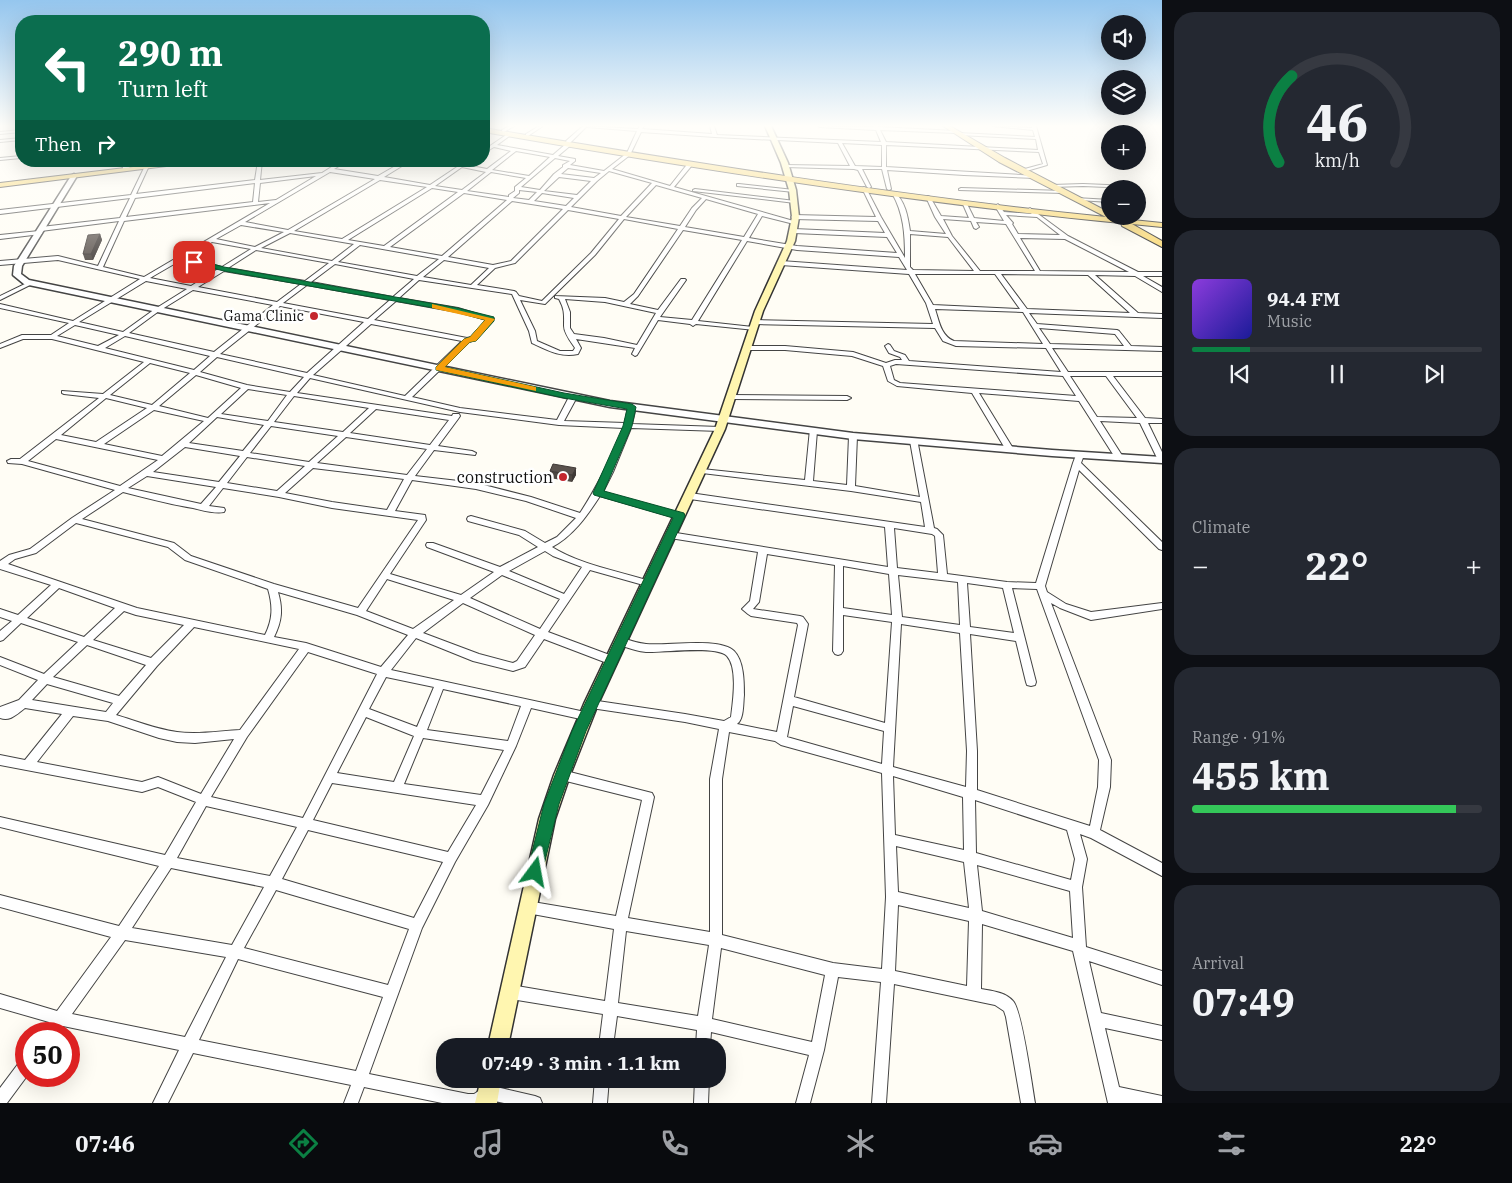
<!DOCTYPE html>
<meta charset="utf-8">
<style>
:root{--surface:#171b24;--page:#242831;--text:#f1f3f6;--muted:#9ea1a6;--line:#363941;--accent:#0b8043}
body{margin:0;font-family:"IBM Plex Serif",serif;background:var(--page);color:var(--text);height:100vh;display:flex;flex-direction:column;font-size:19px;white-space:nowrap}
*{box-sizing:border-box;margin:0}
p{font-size:16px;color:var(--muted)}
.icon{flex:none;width:28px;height:28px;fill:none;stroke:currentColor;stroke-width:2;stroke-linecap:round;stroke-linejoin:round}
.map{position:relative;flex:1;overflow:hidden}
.drawer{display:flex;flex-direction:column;gap:12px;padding:12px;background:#0d0f14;width:350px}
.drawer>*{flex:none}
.hud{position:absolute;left:15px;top:15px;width:475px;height:152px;border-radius:20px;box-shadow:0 5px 20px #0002;background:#0b6e4f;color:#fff;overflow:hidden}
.tools{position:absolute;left:1101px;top:15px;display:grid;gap:10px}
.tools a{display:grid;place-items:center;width:45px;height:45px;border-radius:50%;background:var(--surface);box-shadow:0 5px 20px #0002;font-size:25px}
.speed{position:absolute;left:15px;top:1022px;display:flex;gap:10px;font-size:25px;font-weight:700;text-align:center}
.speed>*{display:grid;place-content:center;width:65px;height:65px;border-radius:50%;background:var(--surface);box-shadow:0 5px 20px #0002;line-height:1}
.speed .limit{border:8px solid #d22;background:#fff;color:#111}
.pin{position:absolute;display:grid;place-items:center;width:42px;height:42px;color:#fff;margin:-21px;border-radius:10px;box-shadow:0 2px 8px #0006}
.me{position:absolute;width:55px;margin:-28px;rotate:13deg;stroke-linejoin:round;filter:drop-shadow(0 0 4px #0008)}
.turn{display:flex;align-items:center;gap:18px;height:105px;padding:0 20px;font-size:22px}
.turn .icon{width:65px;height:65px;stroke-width:2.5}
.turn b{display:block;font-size:35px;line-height:42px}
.then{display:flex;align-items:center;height:48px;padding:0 20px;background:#0003;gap:10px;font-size:19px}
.big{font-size:38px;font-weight:700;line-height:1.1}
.drawer .card{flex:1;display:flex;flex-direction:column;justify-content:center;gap:8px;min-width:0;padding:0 18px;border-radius:20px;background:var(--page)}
.drawer .dial{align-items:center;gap:0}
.dial svg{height:130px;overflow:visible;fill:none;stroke:var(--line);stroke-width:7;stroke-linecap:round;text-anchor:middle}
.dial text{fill:var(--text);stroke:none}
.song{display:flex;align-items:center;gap:15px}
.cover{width:60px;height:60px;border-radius:8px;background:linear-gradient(135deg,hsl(270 70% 55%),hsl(240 70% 35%))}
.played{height:5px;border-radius:2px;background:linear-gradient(90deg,var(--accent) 20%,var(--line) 20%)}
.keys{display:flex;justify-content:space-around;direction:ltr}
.heat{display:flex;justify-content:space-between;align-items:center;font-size:28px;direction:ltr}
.charge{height:8px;border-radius:4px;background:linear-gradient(90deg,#34c759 91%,var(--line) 0)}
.trip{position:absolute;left:436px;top:1038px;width:290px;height:50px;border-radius:20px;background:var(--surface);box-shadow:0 5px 20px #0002;font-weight:700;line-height:50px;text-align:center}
.dock{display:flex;height:80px;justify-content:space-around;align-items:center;background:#090b0e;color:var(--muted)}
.dock .icon{width:35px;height:35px}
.dock .selected{color:var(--accent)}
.dock b{font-size:22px;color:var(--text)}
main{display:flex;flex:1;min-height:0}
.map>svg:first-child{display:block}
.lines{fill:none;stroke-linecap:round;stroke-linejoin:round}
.minor-casing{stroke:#444;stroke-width:2}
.tertiary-casing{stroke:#444;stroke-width:3}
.secondary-casing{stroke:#333;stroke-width:3}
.primary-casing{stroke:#222;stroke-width:2}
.minor{fill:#fff;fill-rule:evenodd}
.tertiary{fill:#fff;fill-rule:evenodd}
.secondary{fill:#fff6b0;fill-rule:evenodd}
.primary{fill:#f9d66b;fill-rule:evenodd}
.wall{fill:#4d4742}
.shaded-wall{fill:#3f3936}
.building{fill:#5a524d;stroke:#3f3936}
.route{fill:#0b8043;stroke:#07532c}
.slow{fill:#f59e0b}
.poi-dot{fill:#c4262e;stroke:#fff;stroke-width:2}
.labels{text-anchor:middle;stroke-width:5;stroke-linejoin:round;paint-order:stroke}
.far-poi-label{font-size:14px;fill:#111;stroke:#fff;text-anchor:end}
.poi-label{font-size:16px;fill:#111;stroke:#fff;text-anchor:end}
</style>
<main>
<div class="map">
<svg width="1162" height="1103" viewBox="0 0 1162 1103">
<rect width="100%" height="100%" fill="#fffdf5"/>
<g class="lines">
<defs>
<path id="minor" d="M509,126H514L504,132H502V130Z
M539,126H543L528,136H526V134Z
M583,126L638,129L640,126H644L642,129L712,134L710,126H714L717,135L881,142L876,130L820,127L818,126L874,127V126H878L879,127L956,131L958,132L956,133L880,130L886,142L1038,150L1036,139L959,135L957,134L959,133L1035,137L1033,130L993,126L1032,128V126H1036L1047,165L1023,172H1021V170L1043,164L1039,152L886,145V167L1037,176V178H1035L964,175L887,170L891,189L889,190L887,189L882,169H862L871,187L869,188L867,187L858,170L854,169L785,167L783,166L785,165L850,166L838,143L715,137L641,132L630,155L612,169L670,186L689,162H693V164L674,187L797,222L794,224L762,216L749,238L797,246L897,253L887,237L794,233L791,231L794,229L885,233L878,221L794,219L791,217L794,215L876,217L862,188L864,187L866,188L881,217L905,258C905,235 904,214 892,193L894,192C905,200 908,217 910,231L946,234L935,217L926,197L928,196L930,197L941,216L969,218L962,202L964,201L966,202L974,218L1004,221L995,206L998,204L1004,212L1032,214L1027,210L1030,208L1068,236L1138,272H1162V276H1143L1162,287V292L1135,276L1095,275L1138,313L1162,314V318L1029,313L1037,324L1117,330L1119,331L1131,346L1162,347V351L1052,348L1068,372H1162V376H1113L1145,418L1162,419V423H1148L1162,452V462L1158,460L1140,423L1100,421L1123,457L1119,459H1116L1079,401L979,393L1014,450L1010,452L1006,450L972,393L897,386L888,381L883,366L852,356L785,350H748L745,348L748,346H785L853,352L886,363L895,360H902L900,357L889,353L885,346L888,344L890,345L894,351L905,355L909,361L1061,372L1046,348L956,346L943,341L935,328L755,324L752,322L755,320L933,324L926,303L909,274L781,265L778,263L781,261L907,270L899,257L797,250L747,241L698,321L753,327L755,328V330L696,324L693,326L690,324L658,320L637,355L635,356L632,354L635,348L576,339L581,348L578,354C561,358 547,350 532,343L529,331L512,294L419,280L399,298L458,308L494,319L475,340L469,342L412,397L460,408L557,420L569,397L573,395L577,397L564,421L625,423L628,407L632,405L636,407L632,424L720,427L724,429L720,431L631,428L613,472L603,492L683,514L684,516L683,518L680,519L600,496C587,516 573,536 552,547C581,565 618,571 650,581L652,583L650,585L647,586L590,570L548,632L615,657L616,660L615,663L611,664L607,663L544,639L525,667L513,671L473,661L416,638L391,670L585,712L589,713L590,716L589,719L585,720L531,708L516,746L488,805L455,862L422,928L369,1074L468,1094H474L488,1085L535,1096L540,1098L542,1103H504L490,1100L486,1103H442L364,1087L358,1103H344L351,1085L193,1053L168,1103H153L179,1050L63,1026L58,1034H42L49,1022L0,1008V994L57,1011L111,937L0,907V895L119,926L159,866L0,827V817L165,855L196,802L158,787L142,792L0,765V755L25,760L62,714L25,708C17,714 10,722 0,718V707L19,700L38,680L0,665V657L44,674L78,642L21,623L3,640L0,641V631L12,621L0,617V609L18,615L51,585L0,569V561L9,555L30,549L72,518L115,490L22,464L8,463L7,461L11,459H20L99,398L64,394L62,393V391L103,394L144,362L52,339H23L0,348V344L22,335H51L69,323L0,308V304L73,321L140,279L58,260L0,265V261L58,256L98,266L119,221L41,231L38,229L41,227L120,218L130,198L0,214V210L131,195L144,168L146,167L148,168L136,194L255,180L258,161H262L260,180L322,173L341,161H347L334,169L378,176L404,161H410L384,177L430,185L466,161H471L466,165L487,169L511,151L494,147L484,153V150L509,133L512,134L497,145L553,155L567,143L566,141ZM586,127H587L637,131L627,153L604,171L570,165L575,161V159L558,156L571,145L570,143ZM842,143L882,145V167L855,166ZM516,151L550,157L529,176L492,170ZM555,158L570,161L563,165V167L554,174L540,190L521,187ZM462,167L486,172L462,190L435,186ZM568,168L601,173L594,178L561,174ZM609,171L652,183L621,216L571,207L597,181ZM330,172L375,179L288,230L245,222ZM491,172L526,178L515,187V191L509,195V197L467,191ZM316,176L276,200L258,202L260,183ZM559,177L591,181L577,195L544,191ZM380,180L427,187L342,239L294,231ZM255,183L253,202L126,217L135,198ZM656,185L702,198L692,208L680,226L626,217ZM432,188L458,192L384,246L348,240ZM519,190L537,192L529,200L513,198L519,193ZM464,193L507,200L442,256L390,247ZM542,193L574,198L566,206L534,201ZM706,199L758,214L744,237L685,227L696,210ZM512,201L563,209L511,261L493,265L448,257ZM270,203L144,277L103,267L124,221ZM568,210L619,219L591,253L542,301L519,296L516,292L514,291L477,285L495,268L515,263ZM1006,215L1037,217L1060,235L1018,234L1012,224L1013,223ZM624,219L678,229L634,294L624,302L605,298L555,296V298L559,299C565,310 564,315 564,326C564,333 571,342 575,348L573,351H560L537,341L535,331L520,300L545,304L595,255ZM943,219L971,221L974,228L976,229L979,227L976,222L1006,224L1035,271H980L952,236ZM241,225L284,232L255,247L216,239ZM683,230L742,240L692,320L660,317L686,280L685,279H681L658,310L630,304L638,296ZM290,233L354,244L332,261L261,248ZM910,234L948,237L974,271L913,270L910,267ZM1020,238L1065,239L1129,272L1040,271ZM212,242L251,249L222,267L185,258ZM360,245L439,259L417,276L338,262ZM256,250L329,263L305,281L228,268ZM181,260L218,269L191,286L150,278ZM444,260L489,268L471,285L423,277ZM335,264L414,279L393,297L311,282ZM224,271L301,284L277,302L198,287ZM915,274H995L1020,309L933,305ZM1001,274L1088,275L1130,313L1027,309ZM146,281L187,289L155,309L123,332L79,322ZM307,285L390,300L368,319L283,303ZM193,290L273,305L214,352L129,333L159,311ZM565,299L605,302L656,313L637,345L604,338L574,334L570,328V312ZM396,301L457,312L487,320L471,337L467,338L374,320ZM280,306L364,322L307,373L220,354ZM935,309L1023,312L1043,344L954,341C941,336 939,321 935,309ZM371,324L462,341L405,396L313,375ZM75,325L119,335L98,346L57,336ZM1039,328L1115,334L1124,346L1050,344ZM125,336L210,356L194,370L105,348ZM217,357L304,377L290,392L247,385L200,372ZM150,363L190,373L152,405L110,395ZM896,364L1063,376L1076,396L900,383L894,380L890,366ZM196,375L241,388L208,418L159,406ZM1070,376H1106L1137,418L1097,417ZM310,378L460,412L559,425L624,428C611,458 598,486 580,513L531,497L476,483L415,476L434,450L475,455L476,453L472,451L438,446L458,419L460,416L459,414H453L452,416L297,393ZM248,389L287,395L268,421L221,414ZM294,396L369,408L343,432L274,422ZM106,398L147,408L96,442L61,435ZM376,409L449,420L430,445L350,433ZM154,410L204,421L162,456L104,444ZM217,417L264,425L243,451L189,443ZM271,426L338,436L309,462L250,453ZM346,437L427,449L407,475L317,463ZM56,439L158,460L120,486L28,461ZM185,447L240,456L219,482L153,472ZM247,457L305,466L277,491L227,483ZM313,468L404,479L387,510L332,502L285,493ZM147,476L216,487L201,504L128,488ZM412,480L476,489L526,501L576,518L557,537L545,543L525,531L471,516L468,517L467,519L468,521L519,535L538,547L500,567L433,543H427L426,545L427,547L494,572L461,595L390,574L426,520L425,515L395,511ZM223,488L279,497L332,508L418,520L358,608L274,584L191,556L174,543L82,519L123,492C146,498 169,504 193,508C202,510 214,514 224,512L225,510L224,508L209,506ZM76,523L168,547L185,560L268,589C273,606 273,619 265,635L137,608L8,564L15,559L36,553ZM545,551L553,556L582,567L564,594L509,571ZM502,575L560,599L540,629L470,598ZM387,579L454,600L413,629L366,611ZM59,588L115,608L84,637L27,618ZM278,592L357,615L408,635L381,667L306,643L274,637C282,621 283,609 278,592ZM463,603L535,635L517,661L513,663L479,654L423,633ZM124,611L136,615L184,625L151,658L93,640ZM194,627L299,649L240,730C219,731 198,735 177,732C156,729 136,721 116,715L157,666ZM87,645L146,665L119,696L53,677ZM308,652L377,674L303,818L211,797L247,737ZM386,677L434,687L417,727L369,709ZM47,684L113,703L106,712L32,700ZM443,689L521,706L508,741L427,730ZM73,716L108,721L159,738L177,742L195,743L234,739L201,794L158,777L142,782L37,762ZM366,717L414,736L394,782L337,773ZM423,738L504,750L481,795L404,784ZM332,783L476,805L448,852L313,820ZM206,806L297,827L270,876L177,858ZM308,830L443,862L414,918L282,879ZM171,868L264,887L232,945L132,928ZM276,890L409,929L388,985L244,948ZM125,940L226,957L185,1037L72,1014ZM238,959L383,997L356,1071L199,1040Z
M21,130V132L0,134V132Z
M21,138V140L0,142V140Z
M21,156V158L0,160V158Z
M739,184L794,190L796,191L794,192L737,186V184Z
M1083,184L1131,186L1133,187L1131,188L1083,186L1052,187L1050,186L1052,185Z
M961,188L1064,191L1066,192L1064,193L959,190V189Z
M695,189L795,201L797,202L795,203L693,191V190Z
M1076,198L1110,200V202L1078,200H1076Z
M39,231L42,233L41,234L0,239V235Z
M29,282L34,283L0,300V296Z
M729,395L847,396L851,398L847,400L732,399H729Z
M810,429H813L817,431L813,481L847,485L849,436L853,434L857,436L855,486L920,497L910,441L911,439H917L934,528L937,529L943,535L947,574L1007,582L1036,583L1073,463L1076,455L1080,453L1084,455L1081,463L1162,542V550L1159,549L1079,470L1045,586L1047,592L1066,604L1091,612L1162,603V609L1091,620L1060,608L1051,603L1111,760L1110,787L1100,830L1162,863V876L1091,838L1080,834L1087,859L1082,887L1086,947L1162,971V985L1089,961L1101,1013L1162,1026V1040L1105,1028L1119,1087L1162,1096V1103H1108L1073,951L982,924L981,989C992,991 1005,992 1013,1001C1022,1010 1032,1086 1035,1103H1021L1006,1017L1004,1011L995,1005L894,984L886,1103H872L881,982L838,977L824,1050L810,1103H796L809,1055L711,1032L710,1046H696L697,1030L617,1016L613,1046H599L603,1014L511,999L506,997L504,992L506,987L511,985L605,1001L614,929L527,913L523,911L521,907L523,903L527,901L616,916L642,800L558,779L556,775L558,771L562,770L652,793L654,797L628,918L710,932V779L719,729L685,722L591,708L587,707L586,704L587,701L591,700L685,714L724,721L731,717C733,701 738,668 727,656C716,645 662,653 646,652C637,651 628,648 620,645L617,644L615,641L617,638L620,637C628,640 637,643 646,644C666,646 720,637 734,651C744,661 744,682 744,695C743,704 744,719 737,724L777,732L798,625L797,623L751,616L748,614L742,609L750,601L758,552L670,538L666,535L670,532L888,567L885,527L690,499L686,496L690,493L925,527L921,502L851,491L702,473L698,471L702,469L805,480ZM894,528L932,534L935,536L938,573L897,568ZM767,554L835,565L833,651L835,654L838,655L841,654L843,651V615L892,622L885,723L794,697L808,624L803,617L800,616L753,609L759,602ZM843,566L889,574L892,615L843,608ZM898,575L958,582L960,625L902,617ZM967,583L1003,588L1014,633L970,627ZM1012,588L1037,589L1099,760L1098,787L1090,826L977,790V751L970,634L1016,641L1026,682L1027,685L1031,686L1035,685L1036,682ZM901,624L960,633L967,751L966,787L893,767ZM793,706L884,731L882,764L787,737ZM729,732L775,741L781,745L882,773L886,897L882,969L833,963L722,935V779ZM893,776L963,797L964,850L895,835ZM975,800L1067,830L1075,859L1071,880L976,853ZM896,846L964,862L969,908L898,892ZM977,865L1070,891L1073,938L982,911ZM898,905L969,921L967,986L895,971ZM626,931L709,945L698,1016L618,1003ZM721,948L825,975L812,1042L712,1019Z
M26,1058L27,1076L7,1103H0V1088L21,1060Z
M595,1079H609L607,1103H593Z
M695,1079H709L708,1103H694Z"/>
<path id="tertiary" d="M132,161H140L127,169H123V167Z
M74,174L77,176L22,266L21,274L29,280L610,401L853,433L1052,450L1162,457V463L1052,456L853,439L610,407L24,284L13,275L14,266L71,176Z"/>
<path id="secondary" d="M765,126H771L788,163L796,190L799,217L795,241L763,311L725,429L598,704L570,775L555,819L508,1046H488L539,819L554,775L584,704L715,429L755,311L787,241L792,217L789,190L781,163Z
M481,1079H501L497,1103H475Z"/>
<path id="primary" d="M943,126H950L1005,158L1110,213V216H1114L1113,218L1162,223V227L1132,224L1162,241V247L1122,226L1121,223C908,202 695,169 484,132V128C690,162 897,196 1106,217L999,162Z
M183,161H206L0,187V183Z"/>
</defs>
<use href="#minor" class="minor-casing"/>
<use href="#tertiary" class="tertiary-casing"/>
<use href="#secondary" class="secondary-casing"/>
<use href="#primary" class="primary-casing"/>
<use href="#minor" class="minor"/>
<use href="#tertiary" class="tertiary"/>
<use href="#secondary" class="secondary"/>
<use href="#primary" class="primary"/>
</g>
<path class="wall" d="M100,234L102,240L93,260H85L83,254Z
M550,471L576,475L572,482L550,478Z"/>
<path class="shaded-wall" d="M100,234L102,240L93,260L91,254Z
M576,468V475L572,482V475Z"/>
<path class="building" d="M100,234L91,254H83L88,235Z
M553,464L576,468L572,475L550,471Z"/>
<linearGradient id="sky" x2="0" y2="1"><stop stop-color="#95c6ee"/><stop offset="0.45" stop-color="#fffefa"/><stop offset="1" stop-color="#fffefa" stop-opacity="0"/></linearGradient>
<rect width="1162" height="280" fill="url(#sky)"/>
<path class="route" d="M194,259L224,267L458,308L494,317V321L476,341L470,342L445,367L564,393L632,404L636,407L632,426L604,491L684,513L685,516L586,731L559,804L541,877L535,880L530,877L527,872L544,804L572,731L673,518L594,495L593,493L623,426L627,409L564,398L436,370V367L464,339L470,337L485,320L457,312L224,271L192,263L191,262Z"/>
<path class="slow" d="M432,304L495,319L476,341L470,342L445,367L536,387V391L436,370V367L464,339L470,337L485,320L432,308Z"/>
<g class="poi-dot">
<circle cx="314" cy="316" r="5"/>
<circle cx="563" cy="477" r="5"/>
</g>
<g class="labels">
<g class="far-poi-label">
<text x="304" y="321">Gama Clinic</text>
</g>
<g class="poi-label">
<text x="553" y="483">construction</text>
</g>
</g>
</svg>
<div class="tools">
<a><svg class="icon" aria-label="sound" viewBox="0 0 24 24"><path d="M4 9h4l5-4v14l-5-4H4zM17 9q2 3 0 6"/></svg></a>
<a><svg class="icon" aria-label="layers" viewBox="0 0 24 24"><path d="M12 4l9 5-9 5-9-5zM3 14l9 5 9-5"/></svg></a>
<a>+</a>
<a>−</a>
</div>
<div class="speed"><div class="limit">50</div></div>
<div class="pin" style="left:194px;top:262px;background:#d93025"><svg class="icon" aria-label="arrive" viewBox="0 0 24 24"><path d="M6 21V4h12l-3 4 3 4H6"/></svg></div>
<svg class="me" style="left:535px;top:872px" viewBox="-20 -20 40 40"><path d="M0-17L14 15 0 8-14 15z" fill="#0b8043" stroke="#fff" stroke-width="4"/></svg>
<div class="trip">07:49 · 3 min · 1.1 km</div>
<div class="hud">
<div class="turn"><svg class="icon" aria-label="left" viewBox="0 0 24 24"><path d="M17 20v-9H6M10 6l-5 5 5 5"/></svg><div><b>290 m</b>Turn left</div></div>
<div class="then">Then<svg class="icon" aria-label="right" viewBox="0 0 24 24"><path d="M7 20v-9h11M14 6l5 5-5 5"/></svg></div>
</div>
</div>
<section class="drawer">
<div class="card dial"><svg viewBox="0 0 100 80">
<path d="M14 69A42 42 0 1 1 86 69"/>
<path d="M14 69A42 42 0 0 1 22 16" stroke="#0b8043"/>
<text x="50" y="56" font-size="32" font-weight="700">46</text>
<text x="50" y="72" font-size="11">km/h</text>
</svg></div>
<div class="card">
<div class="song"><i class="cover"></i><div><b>94.4 FM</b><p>Music</p></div></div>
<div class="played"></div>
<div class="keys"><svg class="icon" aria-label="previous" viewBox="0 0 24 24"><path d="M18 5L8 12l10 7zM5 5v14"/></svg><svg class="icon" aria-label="pause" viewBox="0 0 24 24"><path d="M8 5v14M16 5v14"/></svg><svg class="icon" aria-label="next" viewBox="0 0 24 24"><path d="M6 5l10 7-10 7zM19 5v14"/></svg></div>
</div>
<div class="card"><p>Climate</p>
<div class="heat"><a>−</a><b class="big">22°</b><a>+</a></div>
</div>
<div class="card"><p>Range · 91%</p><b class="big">455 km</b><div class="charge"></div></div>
<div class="card"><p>Arrival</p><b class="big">07:49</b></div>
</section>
</main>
<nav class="dock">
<b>07:46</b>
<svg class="icon selected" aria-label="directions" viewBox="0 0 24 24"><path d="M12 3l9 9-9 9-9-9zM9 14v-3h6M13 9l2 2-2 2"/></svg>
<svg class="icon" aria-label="music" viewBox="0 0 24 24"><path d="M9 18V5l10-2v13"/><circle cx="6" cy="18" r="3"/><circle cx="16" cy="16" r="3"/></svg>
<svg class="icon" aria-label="phone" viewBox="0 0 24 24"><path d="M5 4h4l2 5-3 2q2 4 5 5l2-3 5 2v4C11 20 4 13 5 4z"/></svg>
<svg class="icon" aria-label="climate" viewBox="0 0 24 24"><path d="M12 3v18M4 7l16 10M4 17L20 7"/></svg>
<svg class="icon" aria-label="car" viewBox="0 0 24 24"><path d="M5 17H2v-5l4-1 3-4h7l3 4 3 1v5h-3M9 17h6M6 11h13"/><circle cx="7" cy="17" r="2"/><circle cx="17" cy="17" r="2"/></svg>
<svg class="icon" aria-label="filters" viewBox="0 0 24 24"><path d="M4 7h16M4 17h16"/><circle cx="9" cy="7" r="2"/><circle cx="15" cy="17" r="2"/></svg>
<b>22°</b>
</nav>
